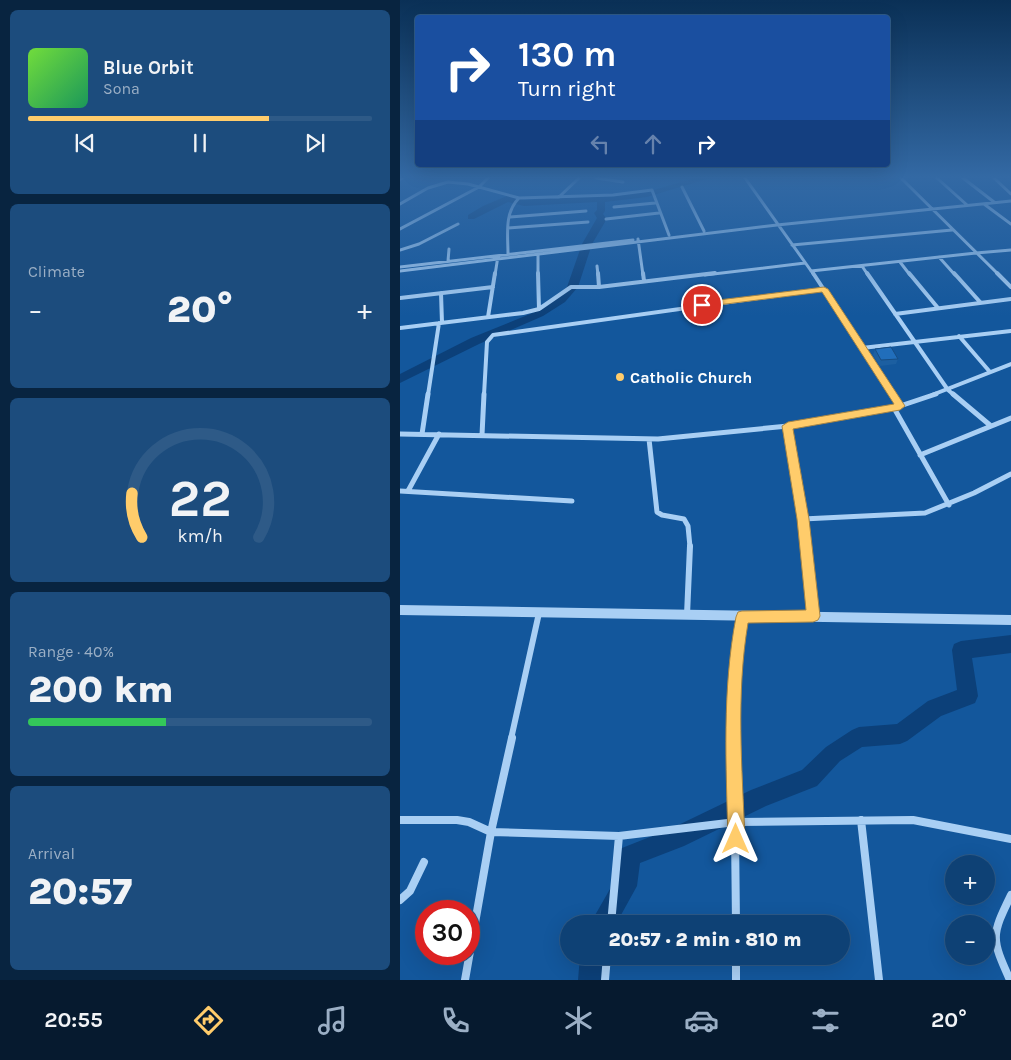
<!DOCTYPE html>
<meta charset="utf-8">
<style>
:root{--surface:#0e4175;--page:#1c4c7d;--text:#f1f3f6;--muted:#9bafc5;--line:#2e5a87;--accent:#ffcc6b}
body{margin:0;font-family:Karla,sans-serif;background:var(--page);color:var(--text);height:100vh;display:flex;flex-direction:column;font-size:19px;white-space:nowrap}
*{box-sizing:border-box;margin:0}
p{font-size:16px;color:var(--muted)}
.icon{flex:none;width:28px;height:28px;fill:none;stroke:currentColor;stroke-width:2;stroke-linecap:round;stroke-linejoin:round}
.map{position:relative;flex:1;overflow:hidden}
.drawer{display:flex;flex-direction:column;gap:10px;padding:10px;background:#082440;width:400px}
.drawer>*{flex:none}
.banner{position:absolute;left:15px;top:15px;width:475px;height:152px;border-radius:5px;box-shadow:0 5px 20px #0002,0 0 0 1px var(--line);background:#1a4fa0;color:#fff;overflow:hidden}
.tools{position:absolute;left:545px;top:855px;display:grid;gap:10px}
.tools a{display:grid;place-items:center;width:50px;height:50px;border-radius:50%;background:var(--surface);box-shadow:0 5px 20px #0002,0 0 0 1px var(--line);font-size:25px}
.speed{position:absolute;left:15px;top:900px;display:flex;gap:10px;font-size:25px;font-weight:700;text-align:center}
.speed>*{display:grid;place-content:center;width:65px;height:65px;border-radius:50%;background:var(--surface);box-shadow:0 5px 20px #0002,0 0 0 1px var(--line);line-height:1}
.speed .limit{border:8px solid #d22;background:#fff;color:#111}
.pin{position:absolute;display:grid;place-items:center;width:42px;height:42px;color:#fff;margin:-21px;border:2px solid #fff;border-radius:50%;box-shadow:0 1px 5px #0007}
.me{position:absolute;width:55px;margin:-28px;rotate:0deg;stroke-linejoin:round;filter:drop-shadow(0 0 4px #0008)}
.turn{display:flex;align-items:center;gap:18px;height:105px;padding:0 20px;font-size:22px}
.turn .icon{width:65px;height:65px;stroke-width:2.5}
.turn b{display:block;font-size:35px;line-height:42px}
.lanes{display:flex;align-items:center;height:48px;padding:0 20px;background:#0003;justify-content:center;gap:25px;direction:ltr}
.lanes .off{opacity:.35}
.big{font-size:38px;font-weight:800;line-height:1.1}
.drawer .widget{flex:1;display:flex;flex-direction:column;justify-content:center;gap:8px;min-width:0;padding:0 18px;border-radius:8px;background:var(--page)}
.drawer .dial{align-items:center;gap:0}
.dial svg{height:130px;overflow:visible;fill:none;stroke:var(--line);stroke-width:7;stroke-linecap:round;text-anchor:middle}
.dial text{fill:var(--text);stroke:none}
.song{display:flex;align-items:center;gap:15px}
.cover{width:60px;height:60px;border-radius:8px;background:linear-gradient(135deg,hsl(100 70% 55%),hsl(150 70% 35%))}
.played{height:5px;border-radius:2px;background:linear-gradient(90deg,var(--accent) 70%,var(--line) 70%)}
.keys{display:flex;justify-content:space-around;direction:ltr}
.heat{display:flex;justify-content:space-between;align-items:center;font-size:28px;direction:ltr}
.charge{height:8px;border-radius:4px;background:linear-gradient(90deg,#34c759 40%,var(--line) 0)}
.trip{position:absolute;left:160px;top:915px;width:290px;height:50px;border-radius:25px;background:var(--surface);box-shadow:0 5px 20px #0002,0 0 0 1px var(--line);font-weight:800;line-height:50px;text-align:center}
.tabs{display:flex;height:80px;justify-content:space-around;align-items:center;background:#061a2f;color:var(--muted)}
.tabs .icon{width:35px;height:35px}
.tabs .on{color:var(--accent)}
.tabs b{font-size:22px;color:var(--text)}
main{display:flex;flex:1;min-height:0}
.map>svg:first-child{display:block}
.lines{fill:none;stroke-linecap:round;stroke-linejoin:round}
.river{fill:#0c4079;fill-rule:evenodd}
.minor-far4{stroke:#a9cff4;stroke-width:3}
.minor-far3{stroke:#a9cff4;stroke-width:4}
.minor-far2{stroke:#a9cff4;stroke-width:5}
.minor-far1{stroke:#a9cff4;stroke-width:6}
.minor{stroke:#a9cff4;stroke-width:8}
.tertiary{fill:#a9cff4;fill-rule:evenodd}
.wall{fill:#1c5fa1}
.building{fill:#216ebb;stroke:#174d83}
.route{fill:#ffcc6b;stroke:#a68546}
.poi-dot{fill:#ffcc6b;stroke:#13579c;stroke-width:2}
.labels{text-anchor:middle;stroke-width:5;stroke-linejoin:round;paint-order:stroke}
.poi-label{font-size:16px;font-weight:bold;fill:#fff;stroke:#13579c;text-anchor:start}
</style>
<main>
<section class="drawer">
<div class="widget">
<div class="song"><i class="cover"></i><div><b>Blue Orbit</b><p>Sona</p></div></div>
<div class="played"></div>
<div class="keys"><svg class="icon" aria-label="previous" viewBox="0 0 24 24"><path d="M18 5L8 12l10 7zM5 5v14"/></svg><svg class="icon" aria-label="pause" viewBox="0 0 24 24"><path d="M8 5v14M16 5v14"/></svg><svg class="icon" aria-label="next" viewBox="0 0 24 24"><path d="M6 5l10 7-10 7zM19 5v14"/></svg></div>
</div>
<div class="widget"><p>Climate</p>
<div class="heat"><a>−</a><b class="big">20°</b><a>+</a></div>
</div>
<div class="widget dial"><svg viewBox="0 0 100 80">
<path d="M14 69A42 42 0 1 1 86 69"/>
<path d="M14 69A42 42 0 0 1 8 42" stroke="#ffcc6b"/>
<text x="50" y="56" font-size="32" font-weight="700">22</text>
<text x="50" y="72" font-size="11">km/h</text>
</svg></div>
<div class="widget"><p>Range · 40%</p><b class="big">200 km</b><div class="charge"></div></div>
<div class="widget"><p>Arrival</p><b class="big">20:57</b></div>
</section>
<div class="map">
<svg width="611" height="980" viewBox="0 0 611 980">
<rect width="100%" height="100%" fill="#13579c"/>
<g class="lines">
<path class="river" d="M295,178H310L247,197L205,202V211L203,214L206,218L205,222L192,244L178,287L165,302L143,316L79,344L0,383V374L71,338L135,312L158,297L167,287L182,244L197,218L194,213L197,210V202L124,206L108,202L74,219H68V215L83,206L107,196L124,200L204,196L247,192Z
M611,635V653L572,658L578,696L575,703L541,716L507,741L500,744L462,747L440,761L417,786L366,806L284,846L240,863L237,886L216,924H190L214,882L222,848L270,829L351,790L402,770L426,747L452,730L459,727L497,724L528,701L557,690L552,650L554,644L561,641Z
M180,956H206L204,980H178Z"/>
<path class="minor-far4" d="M196,178L223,182
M345,178L414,275
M501,178L599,275
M537,178L567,205
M563,178L594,202
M594,178L611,194
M282,187L304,231
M159,197L179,178
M0,204L28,188L48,182L68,184L119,198L213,195L252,190L269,235
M584,204L611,224
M214,207L255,203
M110,217L186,211
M206,219L259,213
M108,228L188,222
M0,229L79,187L88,178
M238,239L243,275
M392,245L552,230
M0,250L19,244L58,224
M576,253L611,250
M108,254C108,235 104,213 119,198
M138,255V275
M539,257L555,275
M48,261L49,249
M500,262L510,275
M197,266L198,275
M462,266L468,275
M0,267L233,240
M0,271L377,225L611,201
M411,271L576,253
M95,275L98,256
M305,275L405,263"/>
<path class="minor-far3" d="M138,273L139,309
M198,273L199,287
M243,273L244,281
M413,273L493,395
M467,273L548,390L554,395
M509,273L538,308
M554,273L580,302
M597,273L611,287
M41,293L42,323
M0,298L93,287
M495,314L611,299
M88,317L95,273
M0,328L123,313L139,309L171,287H199L315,273
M559,336L590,372
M462,348L611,331
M28,395L39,323
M84,395L87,342L93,335L424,289
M532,395L611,364"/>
<path class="minor-far2" d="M492,394L500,406
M553,394L591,426
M494,408L549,505
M388,426L406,547
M0,434L258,439L388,426L494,408L536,394
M22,434L28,394
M82,435L84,394
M249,439L257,512L262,515L284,519L288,526L290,547
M520,455L611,418
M0,491L172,501
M8,491L39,434
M403,519L525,513L574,493L611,474"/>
<path class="minor-far1" d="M406,546L413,616
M287,615L290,546
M111,739L139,613
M334,739C333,698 336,658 342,617"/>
<path class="minor" d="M334,738L336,924
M0,820H57L69,822L91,832L219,836L336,822L513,820L611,839
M461,820L479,980
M0,900L10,891L24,862
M211,924L219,836
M336,956V980
M65,980L91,832L112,738
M205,980L207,956
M610,980C591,938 591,936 611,895"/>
<path class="tertiary" d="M0,178H5L0,181Z
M0,605L611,615V625L0,615Z"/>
</g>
<path class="wall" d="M475,349L498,359L496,364L480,366L473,355Z"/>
<path class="building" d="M491,347L498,359L481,360L475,349Z"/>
<linearGradient id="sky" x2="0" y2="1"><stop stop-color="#0a3056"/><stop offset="0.56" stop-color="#3369a4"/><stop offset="1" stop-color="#3369a4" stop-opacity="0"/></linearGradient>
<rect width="611" height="316" fill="url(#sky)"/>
<path class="route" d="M424,287L428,289L505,406L500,410L393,429L409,519L420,616L418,620L413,622L348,623C336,694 342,767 345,839L342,845L336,848L330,845L328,839C326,765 322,690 336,617L338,612L342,611L406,610L397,519L382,426L388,422L494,404L422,292L302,307L297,305L302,302Z"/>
<circle class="poi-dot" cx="220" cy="377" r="5"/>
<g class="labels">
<g class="poi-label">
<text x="230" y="383">Catholic Church</text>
</g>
</g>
</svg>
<div class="tools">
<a>+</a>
<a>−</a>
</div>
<div class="speed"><div class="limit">30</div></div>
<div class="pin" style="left:302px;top:305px;background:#d93025"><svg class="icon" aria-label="arrive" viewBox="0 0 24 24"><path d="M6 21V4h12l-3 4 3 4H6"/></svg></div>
<svg class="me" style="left:336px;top:839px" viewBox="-20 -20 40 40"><path d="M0-17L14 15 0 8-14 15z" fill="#ffcc6b" stroke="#fff" stroke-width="4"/></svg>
<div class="trip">20:57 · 2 min · 810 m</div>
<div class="banner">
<div class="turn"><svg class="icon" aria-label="right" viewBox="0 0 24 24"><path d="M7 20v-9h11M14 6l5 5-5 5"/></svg><div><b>130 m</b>Turn right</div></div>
<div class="lanes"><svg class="icon off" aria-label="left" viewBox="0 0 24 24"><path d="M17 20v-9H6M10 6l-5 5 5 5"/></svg><svg class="icon off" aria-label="ahead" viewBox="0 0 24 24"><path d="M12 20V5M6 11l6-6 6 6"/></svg><svg class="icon" aria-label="right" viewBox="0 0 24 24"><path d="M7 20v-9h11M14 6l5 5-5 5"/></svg></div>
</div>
</div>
</main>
<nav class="tabs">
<b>20:55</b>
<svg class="icon on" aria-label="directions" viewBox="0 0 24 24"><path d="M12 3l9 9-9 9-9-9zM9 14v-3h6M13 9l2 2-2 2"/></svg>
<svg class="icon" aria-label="music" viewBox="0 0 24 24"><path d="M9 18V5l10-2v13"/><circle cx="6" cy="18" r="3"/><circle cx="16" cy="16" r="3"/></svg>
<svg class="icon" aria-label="phone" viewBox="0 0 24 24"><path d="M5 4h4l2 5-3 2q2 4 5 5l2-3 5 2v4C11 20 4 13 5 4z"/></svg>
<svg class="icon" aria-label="climate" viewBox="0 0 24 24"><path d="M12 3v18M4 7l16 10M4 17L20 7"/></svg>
<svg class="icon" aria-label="car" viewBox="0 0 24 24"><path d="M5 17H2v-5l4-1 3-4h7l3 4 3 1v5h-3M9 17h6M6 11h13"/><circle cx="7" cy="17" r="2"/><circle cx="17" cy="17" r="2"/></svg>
<svg class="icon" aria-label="filters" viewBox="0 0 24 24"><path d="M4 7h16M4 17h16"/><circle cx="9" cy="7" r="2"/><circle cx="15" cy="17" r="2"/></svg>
<b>20°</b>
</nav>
